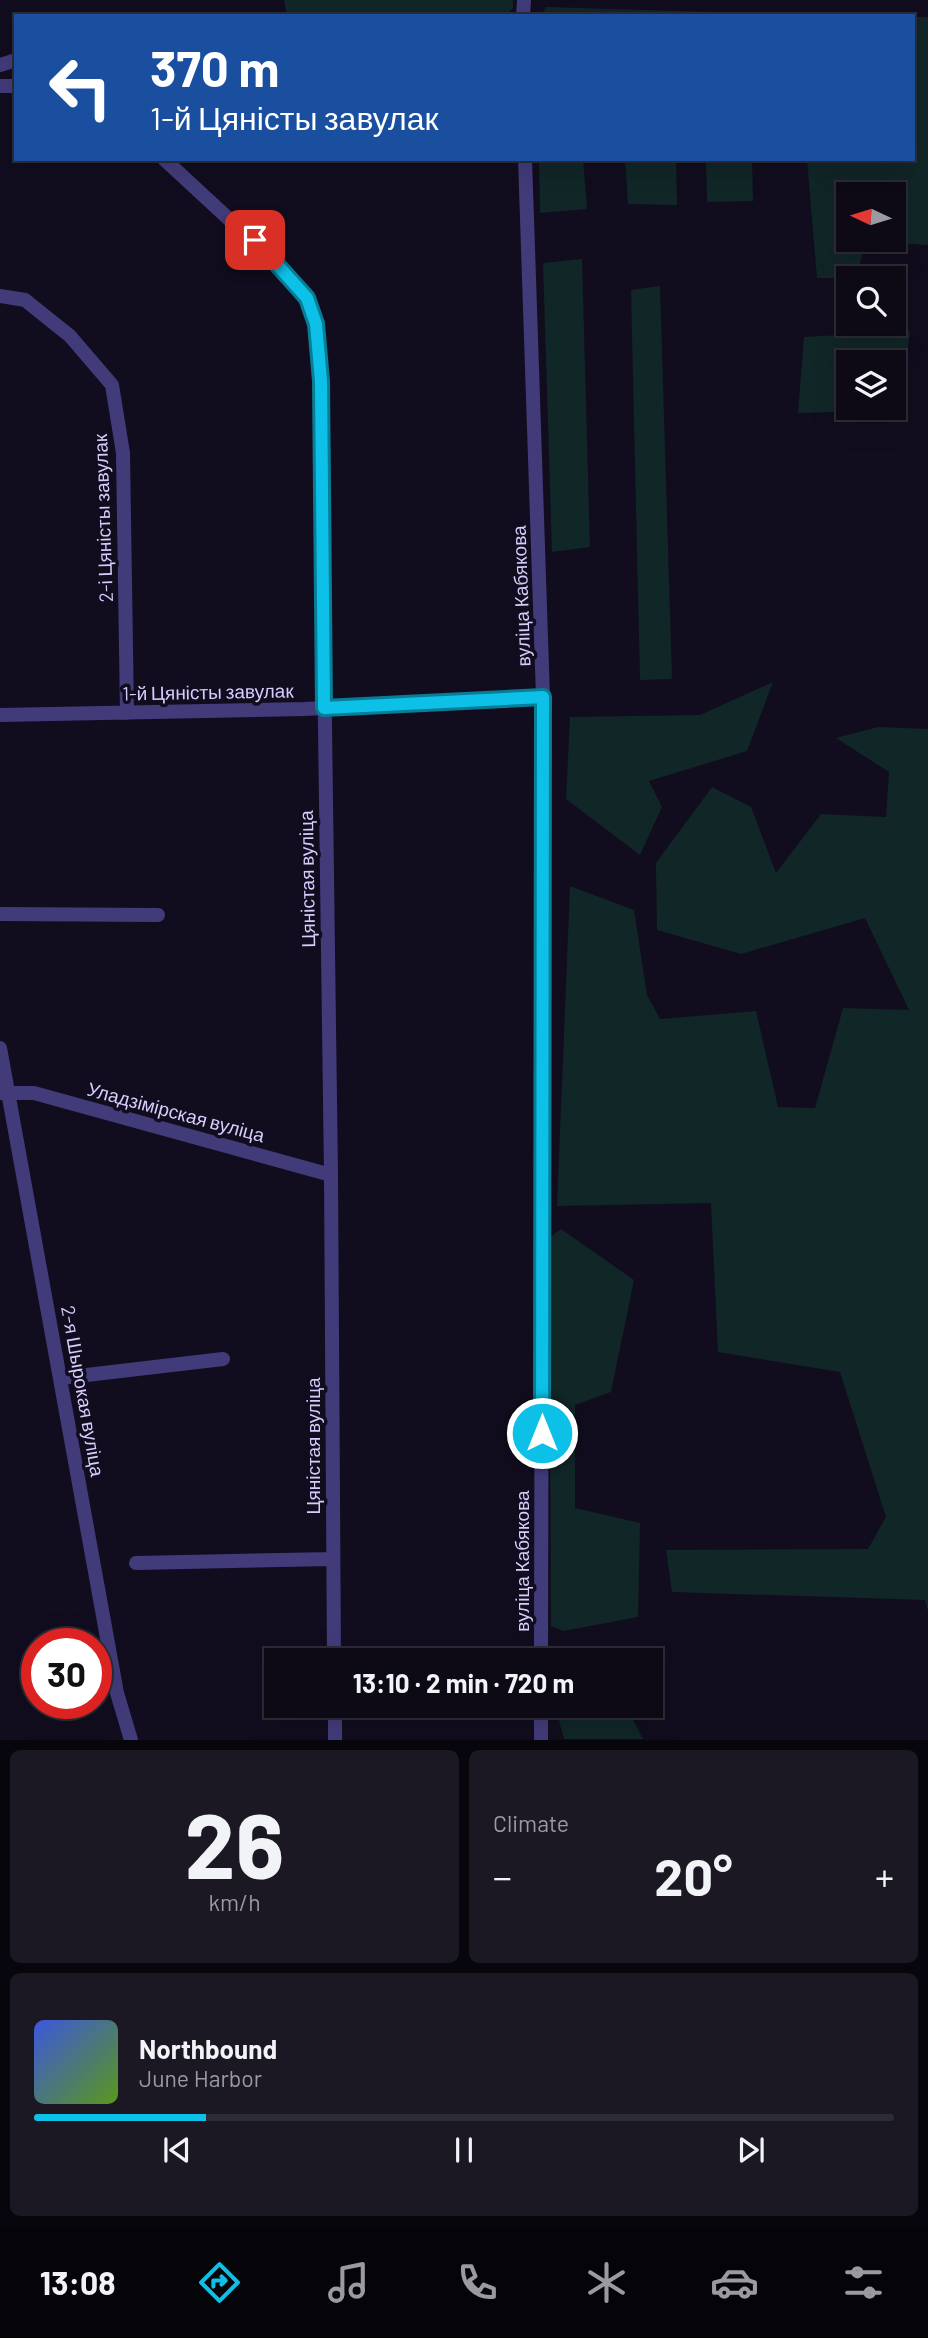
<!DOCTYPE html>
<meta charset="utf-8">
<style>
:root{--surface:#0d0a16;--page:#1b1823;--text:#f1f3f6;--muted:#9a9aa1;--line:#2d2b35;--accent:#0dc0e7}
body{margin:0;font-family:Barlow,sans-serif;background:var(--page);color:var(--text);height:100vh;display:flex;flex-direction:column;font-size:26px;white-space:nowrap}
*{box-sizing:border-box;margin:0}
p{font-size:23px;color:var(--muted)}
.icon{flex:none;width:38px;height:38px;fill:none;stroke:currentColor;stroke-width:2;stroke-linecap:round;stroke-linejoin:round}
.map{position:relative;height:1740px;overflow:hidden}
.drawer{display:flex;flex-direction:column;gap:10px;padding:10px;background:#07060c;flex:1}
.drawer>*{flex:none}
.banner{position:absolute;left:14px;top:14px;width:901px;height:147px;border-radius:0px;box-shadow:0 7px 28px #0002,0 0 0 2px var(--line);background:#1a4fa0;color:#fff;overflow:hidden}
.needle{width:46px;rotate:274deg}
.tools{position:absolute;left:836px;top:182px;display:grid;gap:14px}
.tools a{display:grid;place-items:center;width:70px;height:70px;border-radius:0px;background:var(--surface);box-shadow:0 7px 28px #0002,0 0 0 2px var(--line);font-size:35px}
.speed{position:absolute;left:21px;top:1628px;display:flex;gap:14px;font-size:35px;font-weight:700;text-align:center}
.speed>*{display:grid;place-content:center;width:91px;height:91px;border-radius:50%;background:var(--surface);box-shadow:0 7px 28px #0002,0 0 0 2px var(--line);line-height:1}
.speed .limit{border:10px solid #d22;background:#fff;color:#111}
.pin{position:absolute;display:grid;place-items:center;width:60px;height:60px;color:#fff;margin:-30px;border-radius:14px;box-shadow:0 4px 10px #0006}
.me{position:absolute;width:77px;margin:-38px;rotate:0deg;stroke-linejoin:round;filter:drop-shadow(0 0 5px #0008)}
.turn{display:flex;align-items:center;gap:24px;height:147px;padding:0 21px;font-size:32px}
.turn .icon{width:91px;height:91px;stroke-width:2.5}
.turn b{display:block;font-size:49px;line-height:60px}
.big{font-size:52px;font-weight:700;line-height:1.1}
.drawer .widget{flex:1;display:flex;flex-direction:column;justify-content:center;gap:10px;min-width:0;padding:0 24px;border-radius:10px;background:var(--page)}
.drawer .dial{align-items:center;gap:0}
.dial b{font-size:91px;line-height:1}
.song{display:flex;align-items:center;gap:21px}
.cover{width:84px;height:84px;border-radius:10px;background:linear-gradient(135deg,hsl(230 70% 55%),hsl(90 70% 35%))}
.played{height:7px;border-radius:4px;background:linear-gradient(90deg,var(--accent) 20%,var(--line) 20%)}
.keys{display:flex;justify-content:space-around;direction:ltr}
.heat{display:flex;justify-content:space-between;align-items:center;font-size:38px;direction:ltr}
.drawer .tiles{flex:1;display:grid;gap:10px;grid-template-columns:1fr 1fr}
.widget:last-child{grid-column:span 2}
.trip{position:absolute;left:264px;top:1648px;width:399px;height:70px;border-radius:0px;background:var(--surface);box-shadow:0 7px 28px #0002,0 0 0 2px var(--line);font-weight:700;line-height:70px;text-align:center}
.menu{display:flex;height:112px;justify-content:space-around;align-items:center;background:#050409;color:var(--muted)}
.menu .icon{width:49px;height:49px}
.menu .active{color:var(--accent)}
.menu b{font-size:32px;color:var(--text)}
.map>svg:first-child{display:block}
.green{fill:#112627;fill-rule:evenodd}
.lines{fill:none;stroke-linecap:round;stroke-linejoin:round}
.minor{stroke:#423b7a;stroke-width:14}
.route-casing{stroke:#087d96;stroke-width:18}
.route{stroke:#0dc0e7;stroke-width:12}
.labels{text-anchor:middle;stroke-width:7;stroke-linejoin:round;paint-order:stroke}
.street-label{font-size:19px;fill:#d6cdfc;stroke:#110d1e}
</style>
<div class="map">
<svg width="928" height="1740" viewBox="0 0 928 1740">
<rect width="100%" height="100%" fill="#110d1e"/>
<path class="green" d="M284,0H513V8L506,16H287Z
M546,7L748,13V16H540Z
M914,17H928V245L866,241L856,278H817L807,159H914ZM894,194V240H849V194Z
M539,159H583L587,209L540,213Z
M625,159H676L677,205L628,204Z
M706,159H752L753,201L707,202Z
M582,259L590,547L552,552L543,263Z
M660,286L672,679L640,680L631,290Z
M910,331L906,363L849,362V374L837,412L798,413L804,337Z
M773,682L747,751L649,781L662,807L640,855L566,799L570,717L700,715Z
M878,727L928,729V1611L925,1600L672,1592L666,1550L868,1549L886,1517L840,1372L718,1352L711,1203L557,1206L570,886L634,910L647,995L660,1019L756,1011L778,1107L815,1108L843,1008L909,1010L865,918L741,954L657,930L656,863L712,787L751,807L776,873L821,814L886,817L889,772L836,738Z
M561,1229L634,1280L611,1392L575,1405V1508L640,1523L638,1617L563,1631L551,1626L549,1238Z
M555,1706H626L643,1739H564Z"/>
<g class="lines">
<path class="minor" d="M523,16L524,0
M0,65L16,60
M0,86H16
M164,159L284,270L312,309L320,353L331,1175L334,1661
M525,159L543,697L541,1661
M0,296L25,300L70,336L112,385L123,453L127,713
M0,715L304,709L543,697
M0,914L158,915
M0,1048L117,1693L131,1740
M1,1093H34L331,1175
M61,1378L223,1359
M136,1563L333,1559
M335,1706V1740
M541,1740V1706"/>
</g>
<g class="lines">
<defs>
<path id="route" d="M255,240L307,298L316,324L321,381L324,708L543,697L542,1433"/>
</defs>
<use href="#route" class="route-casing"/>
<use href="#route" class="route"/>
</g>
<g class="labels">
<g class="street-label">
<text transform="translate(103 518) rotate(-92)" y="7">2-і Цяністы завулак</text>
<text transform="translate(521 596) rotate(-92)" y="7">вуліца Кабякова</text>
<text transform="translate(208 692) rotate(-1)" y="7">1-й Цяністы завулак</text>
<text transform="translate(307 879) rotate(-91)" y="7">Цяністая вуліца</text>
<text transform="translate(176 1112) rotate(15)" y="7">Уладзімірская вуліца</text>
<text transform="translate(83 1391) rotate(80)" y="7">2-я Шырокая вуліца</text>
<text transform="translate(313 1446) rotate(-90)" y="7">Цяністая вуліца</text>
<text transform="translate(522 1561) rotate(-90)" y="7">вуліца Кабякова</text>
</g>
</g>
</svg>
<div class="tools">
<a><svg class="needle" viewBox="-14 -14 28 28"><path d="M0-13l5 13h-10z" fill="#e53935"/><path d="M0 13l5-13h-10z" fill="#9a9aa1"/></svg></a>
<a><svg class="icon" aria-label="search" viewBox="0 0 24 24"><circle cx="10" cy="10" r="6"/><path d="M15 15l6 6"/></svg></a>
<a><svg class="icon" aria-label="layers" viewBox="0 0 24 24"><path d="M12 4l9 5-9 5-9-5zM3 14l9 5 9-5"/></svg></a>
</div>
<div class="speed"><div class="limit">30</div></div>
<div class="pin" style="left:255px;top:240px;background:#d93025"><svg class="icon" aria-label="arrive" viewBox="0 0 24 24"><path d="M6 21V4h12l-3 4 3 4H6"/></svg></div>
<svg class="me" style="left:542px;top:1433px" viewBox="-20 -20 40 40"><circle r="17" fill="#0dc0e7" stroke="#fff" stroke-width="3"/><path d="M0-11L8 9 0 5-8 9z" fill="#fff"/></svg>
<div class="trip">13:10 · 2 min · 720 m</div>
<div class="banner">
<div class="turn"><svg class="icon" aria-label="left" viewBox="0 0 24 24"><path d="M17 20v-9H6M10 6l-5 5 5 5"/></svg><div><b>370 m</b>1-й Цяністы завулак</div></div>
</div>
</div>
<section class="drawer">
<div class="tiles">
<div class="widget dial"><b>26</b><p>km/h</p></div>
<div class="widget"><p>Climate</p>
<div class="heat"><a>−</a><b class="big">20°</b><a>+</a></div>
</div>
<div class="widget">
<div class="song"><i class="cover"></i><div><b>Northbound</b><p>June Harbor</p></div></div>
<div class="played"></div>
<div class="keys"><svg class="icon" aria-label="previous" viewBox="0 0 24 24"><path d="M18 5L8 12l10 7zM5 5v14"/></svg><svg class="icon" aria-label="pause" viewBox="0 0 24 24"><path d="M8 5v14M16 5v14"/></svg><svg class="icon" aria-label="next" viewBox="0 0 24 24"><path d="M6 5l10 7-10 7zM19 5v14"/></svg></div>
</div>
</div>
</section>
<nav class="menu">
<b>13:08</b>
<svg class="icon active" aria-label="directions" viewBox="0 0 24 24"><path d="M12 3l9 9-9 9-9-9zM9 14v-3h6M13 9l2 2-2 2"/></svg>
<svg class="icon" aria-label="music" viewBox="0 0 24 24"><path d="M9 18V5l10-2v13"/><circle cx="6" cy="18" r="3"/><circle cx="16" cy="16" r="3"/></svg>
<svg class="icon" aria-label="phone" viewBox="0 0 24 24"><path d="M5 4h4l2 5-3 2q2 4 5 5l2-3 5 2v4C11 20 4 13 5 4z"/></svg>
<svg class="icon" aria-label="climate" viewBox="0 0 24 24"><path d="M12 3v18M4 7l16 10M4 17L20 7"/></svg>
<svg class="icon" aria-label="car" viewBox="0 0 24 24"><path d="M5 17H2v-5l4-1 3-4h7l3 4 3 1v5h-3M9 17h6M6 11h13"/><circle cx="7" cy="17" r="2"/><circle cx="17" cy="17" r="2"/></svg>
<svg class="icon" aria-label="filters" viewBox="0 0 24 24"><path d="M4 7h16M4 17h16"/><circle cx="9" cy="7" r="2"/><circle cx="15" cy="17" r="2"/></svg>
</nav>
